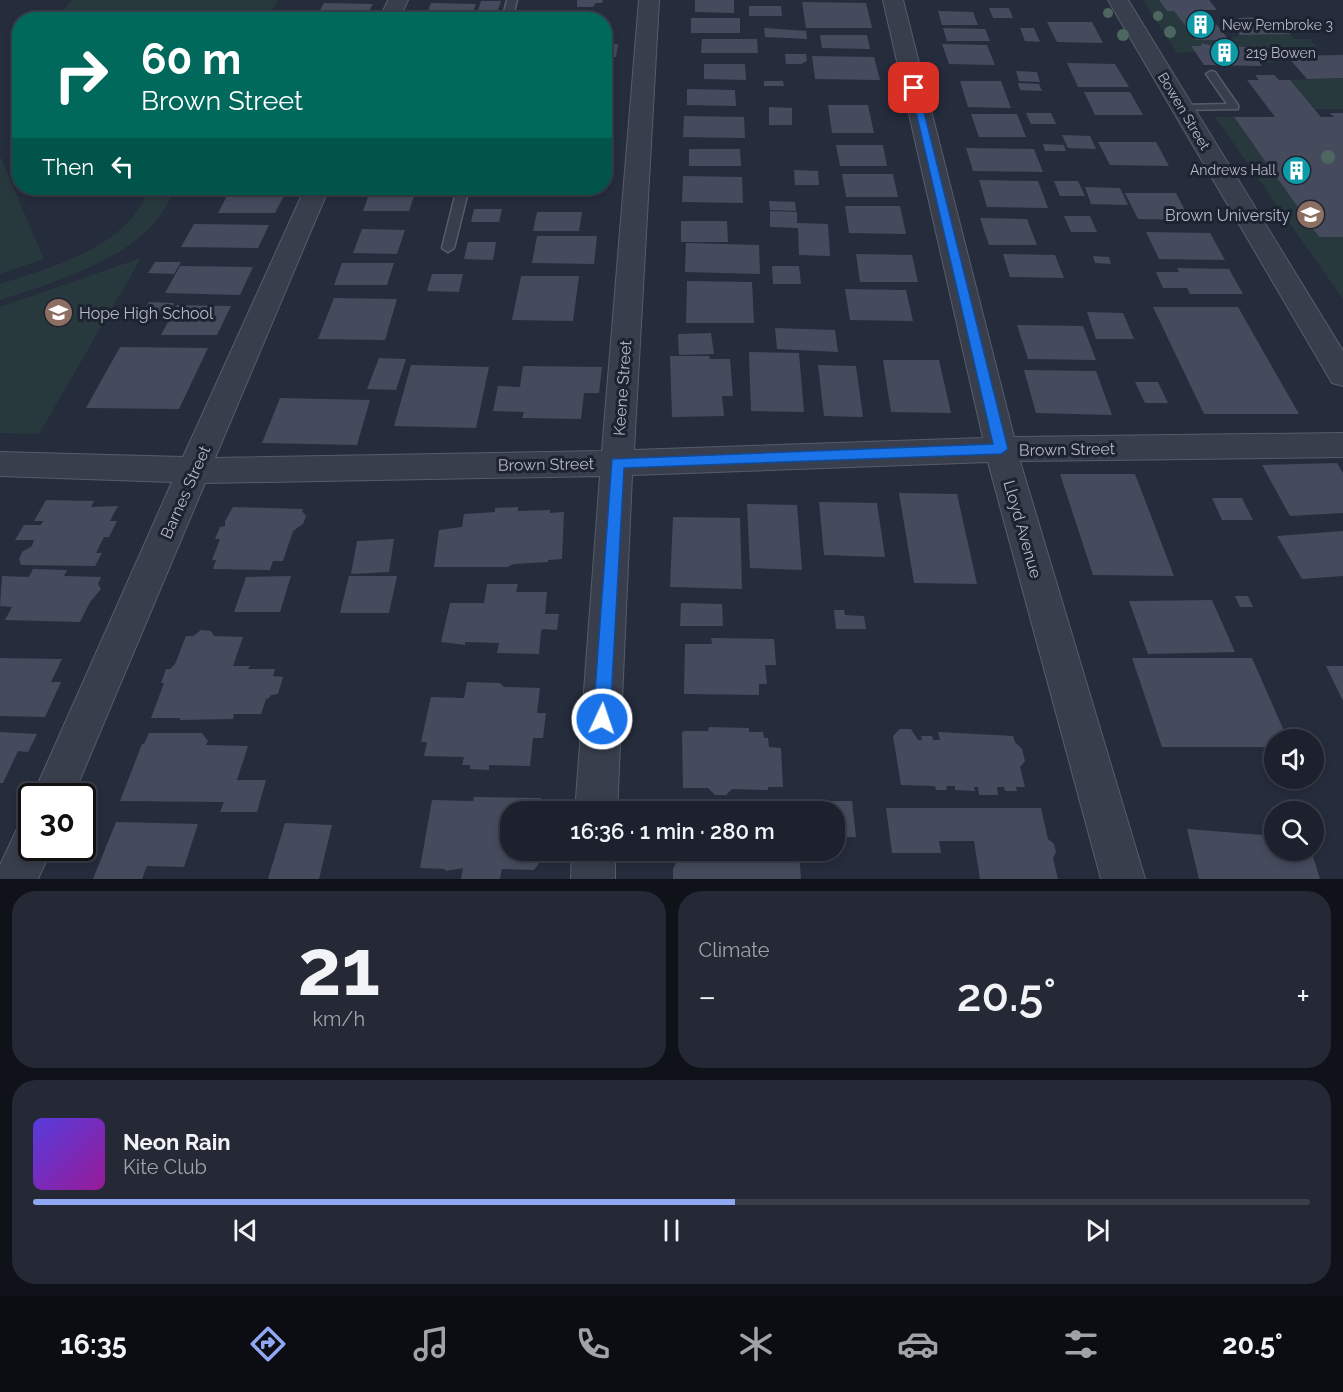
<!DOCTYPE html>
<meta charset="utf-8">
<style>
:root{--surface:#1c212d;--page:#252935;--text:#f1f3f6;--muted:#a0a3aa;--line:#3a3e49;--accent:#90a7f1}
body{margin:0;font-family:Raleway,sans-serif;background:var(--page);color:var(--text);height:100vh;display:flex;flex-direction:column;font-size:22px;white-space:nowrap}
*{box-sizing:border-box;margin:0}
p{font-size:20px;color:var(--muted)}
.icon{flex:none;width:33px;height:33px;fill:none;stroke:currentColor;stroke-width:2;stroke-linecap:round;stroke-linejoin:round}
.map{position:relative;height:879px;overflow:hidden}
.details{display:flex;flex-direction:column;gap:12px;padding:12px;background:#0f1219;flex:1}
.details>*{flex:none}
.guide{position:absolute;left:12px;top:12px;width:600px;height:183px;border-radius:24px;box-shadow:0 3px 9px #0003,0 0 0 2px var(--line);background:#00695c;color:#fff;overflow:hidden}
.fabs{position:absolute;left:1264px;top:729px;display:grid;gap:12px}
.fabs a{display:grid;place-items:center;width:60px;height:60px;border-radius:50%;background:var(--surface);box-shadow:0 3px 9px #0003,0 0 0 2px var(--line);font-size:30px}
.speed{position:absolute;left:18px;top:783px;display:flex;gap:12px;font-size:30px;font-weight:700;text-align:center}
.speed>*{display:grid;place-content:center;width:78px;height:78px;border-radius:50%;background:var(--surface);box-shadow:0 3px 9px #0003,0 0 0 2px var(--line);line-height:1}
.speed .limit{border:3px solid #111;border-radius:9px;background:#fff;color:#111}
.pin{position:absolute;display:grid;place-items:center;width:51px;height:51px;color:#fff;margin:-26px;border-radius:12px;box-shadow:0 3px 9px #0006}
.me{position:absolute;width:66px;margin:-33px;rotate:3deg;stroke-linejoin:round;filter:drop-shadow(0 0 4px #0008)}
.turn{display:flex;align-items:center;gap:21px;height:126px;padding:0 30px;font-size:27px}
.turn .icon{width:78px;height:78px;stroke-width:2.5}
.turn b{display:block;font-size:42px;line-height:51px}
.then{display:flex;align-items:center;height:57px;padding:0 30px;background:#0003;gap:12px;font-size:22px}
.big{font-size:45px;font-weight:600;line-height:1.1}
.details .widget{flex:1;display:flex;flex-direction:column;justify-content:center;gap:9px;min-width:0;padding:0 21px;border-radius:24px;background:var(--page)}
.details .dial{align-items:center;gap:0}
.dial b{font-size:78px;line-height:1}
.song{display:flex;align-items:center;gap:18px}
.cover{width:72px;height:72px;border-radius:9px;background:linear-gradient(135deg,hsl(250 70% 55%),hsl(300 70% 35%))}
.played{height:6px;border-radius:3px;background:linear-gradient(90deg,var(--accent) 55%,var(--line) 55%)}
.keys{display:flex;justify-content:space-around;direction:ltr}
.heat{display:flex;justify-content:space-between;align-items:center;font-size:33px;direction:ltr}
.details .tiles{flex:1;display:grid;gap:12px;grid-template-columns:1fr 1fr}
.widget:last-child{grid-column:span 2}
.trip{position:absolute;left:500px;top:801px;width:345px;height:60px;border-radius:24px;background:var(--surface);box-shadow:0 3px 9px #0003,0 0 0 2px var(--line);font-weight:600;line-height:60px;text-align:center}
.tabs{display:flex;height:96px;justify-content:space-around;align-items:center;background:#0b0d12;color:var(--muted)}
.tabs .icon{width:42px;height:42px}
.tabs .selected{color:var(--accent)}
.tabs b{font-size:27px;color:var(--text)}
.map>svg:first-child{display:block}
.green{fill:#28393e}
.building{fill:#454b5d}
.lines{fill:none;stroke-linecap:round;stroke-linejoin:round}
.lane-casing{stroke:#575c6a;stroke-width:3}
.street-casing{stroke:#575c6a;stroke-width:2}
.lane{fill:#393e4c;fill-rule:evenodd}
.street{fill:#393e4c;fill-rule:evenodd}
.tree{fill:#4d6760}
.route{fill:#1a73e8;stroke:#114b97;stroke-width:1.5}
.labels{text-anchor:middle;stroke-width:6;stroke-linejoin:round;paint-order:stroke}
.far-poi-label{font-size:14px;fill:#b5b9c7;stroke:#1e2331;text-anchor:start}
.far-street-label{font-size:14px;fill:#b5b9c7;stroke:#1e2331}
.poi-label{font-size:16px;fill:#b5b9c7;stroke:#1e2331;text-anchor:end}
.street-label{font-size:16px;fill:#b5b9c7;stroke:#1e2331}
</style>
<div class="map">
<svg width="1343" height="879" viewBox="0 0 1343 879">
<rect width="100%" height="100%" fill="#252c3c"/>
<path class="green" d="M72,0H278L267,19H55Z
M1143,0H1159L1167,11H1174L1196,40L1229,39L1240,35L1290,34L1294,39H1310L1317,48L1283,47L1274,52L1273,63L1259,62L1248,47L1213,46L1203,43L1201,46L1192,47L1195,52L1177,53Z
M1343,78V109H1314L1290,80Z
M1215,117H1234L1251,142L1343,237V299Z
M0,156L44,259L0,274Z
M149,188H173C158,253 55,282 0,300V284C54,266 128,248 149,188Z
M141,258L39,434L0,433V307Z"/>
<path class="building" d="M577,0H603L602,3H596L593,7H577Z
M695,0H734V13L695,12Z
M1159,0H1209L1217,10H1205L1229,40H1196L1174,11H1167Z
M481,1H501L498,10H478Z
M802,2L866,3L872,28H806Z
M324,3L373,4L365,18H316Z
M431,3L476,4L470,20H425Z
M749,6H781L782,16H749Z
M989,8H1009L1013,18H993Z
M569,11H588L587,19L568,20Z
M938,11L973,12L978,25H942Z
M1262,17L1265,21H1278L1290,34L1240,35L1228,21H1241L1238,18Z
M691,18H740V33H691Z
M1047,22H1092L1103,43L1057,42Z
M764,28L806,31L807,39L765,37Z
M943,28L985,29L990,41H947Z
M1020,28H1034L1040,42L1025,41Z
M820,35H867L870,49L822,48Z
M702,39H757L758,53H701Z
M1202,43L1213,46L1248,47L1262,66L1204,65L1191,46H1201Z
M604,44H618L616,57H604Z
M942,44L987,45L995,65L949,64Z
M785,54H806L807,61L801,64H786Z
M1343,55V78L1307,79L1287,56Z
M812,56L874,57L880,80L815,79Z
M1067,63L1115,64L1129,87H1078Z
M704,64H745L746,80L704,79Z
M1016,71L1037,72L1040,82L1019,81Z
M1255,75H1274L1279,80H1290L1321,117H1334L1330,113H1343V237H1319L1234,117H1275L1247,80H1259Z
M764,81H783L784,86H764Z
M960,81H1001L1011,108L968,107Z
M1018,83L1039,84L1042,91L1020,90Z
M687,89L735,90L736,106L687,105Z
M1084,92H1130L1143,115H1095Z
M828,105H868L874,133H832Z
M769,107L792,108V125H769Z
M1026,113H1051L1056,124H1031Z
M971,114H1017L1026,137H979Z
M684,116L744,117L745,138L683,137Z
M1062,135L1090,136L1096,149L1068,148Z
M1098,142H1156L1169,166L1110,165Z
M1043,144L1064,145L1066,151H1045Z
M836,145H883L887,166H840Z
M966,148L1034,149L1043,172L973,171Z
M689,149H740L741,166H689Z
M794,170L818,171L819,185H795Z
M842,174H893L898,197H846Z
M683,176L742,177L743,203L682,202Z
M979,180L1038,181L1048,208L987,207Z
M1054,181H1078L1085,196H1060Z
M1085,187L1120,188L1128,205L1091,204Z
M231,188H288L275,213H218Z
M525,188H589L588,194L524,193Z
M371,189L416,190L409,211H363Z
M1125,193H1176L1190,220L1138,219Z
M769,201L795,202L796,211L770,210Z
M845,206H900L906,234L849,233Z
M474,209H502L499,222H471Z
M770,211L797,212V223L828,224L830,256L799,255L798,228L770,227Z
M537,212H582L579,231H533Z
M1064,216H1090L1097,232H1071Z
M980,218L1027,219L1037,245H989Z
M681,221H727L728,242H681Z
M194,224L269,225L258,248L181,247Z
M362,229L405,230L397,254L353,253Z
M1146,232L1210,233L1225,260L1159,259Z
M537,236H597L594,264L532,263Z
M468,242H496L493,260L464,259Z
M686,243L759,245L760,274L685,272Z
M856,254L912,255L918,282H860Z
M1003,254L1055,255L1064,278L1010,277Z
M1093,256L1109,257L1111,264L1095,263Z
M155,262H181L174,274L148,273Z
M342,263H394L387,285H334Z
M180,266L253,267L240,295L165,293Z
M772,266H799L801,284H773Z
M1177,268L1229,269L1243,294H1190L1187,288H1163L1156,272H1179Z
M432,274H463L459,292L427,291Z
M521,276H579L573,321L512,320Z
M687,281L752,282L754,323H686Z
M845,289L906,290L913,321L850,320Z
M334,298L397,299L385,340L318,339Z
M149,302L174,303L169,313L143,312Z
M177,305L231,306L217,335H161Z
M1153,307H1238L1299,414H1204Z
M1087,312L1123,313L1134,339H1096Z
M1017,325L1083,326L1096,360L1028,359Z
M775,328L835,330L838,352L777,349Z
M711,333L714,354L679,355L678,334Z
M120,347L208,348L179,409L86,408Z
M749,352L799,353L804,412L751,411Z
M670,356H709L710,359H730L733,396H722L724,416L672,417Z
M379,358L406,359L396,390L367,389Z
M883,360H939L951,413L891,412Z
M411,365L489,367L476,428L394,426Z
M818,365L856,366L863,417L824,416Z
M523,366L602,367L599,393H584L581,419L522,418L524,412L493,411L498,386L520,387Z
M1024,370L1096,371L1112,415L1036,413Z
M1135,382H1158L1168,403H1145Z
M280,398L370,400L357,445L262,443Z
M1337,463L1343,473V513L1290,516L1262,465Z
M1060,474H1135L1174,576L1093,575Z
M899,493L957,494L977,584L914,583Z
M1212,498H1242L1253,520H1222Z
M46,500L94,501L91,507L118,506L110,521H117L109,537H104L96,553H102L95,566L21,565L19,559L22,552L32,546L34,540H15L24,525H41L43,521H34Z
M819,502L877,503L885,557L824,555Z
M747,504L797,505L802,570L750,568Z
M233,507L303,509L302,511L306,516L303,524L293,531L283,561H273L270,570L213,569L216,560H212L220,539H215L220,527L225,526V521Z
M518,507V511L550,510V513L564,512L562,559L548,560V562L514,564L507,567H434L439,530L462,527L464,514L495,512V508Z
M673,517L740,518L742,589L670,587Z
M1343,531V576L1302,579L1277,536Z
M394,539L389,572L351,574L357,541Z
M33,569L67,570L64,576L101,577L98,584L101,589L90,602L80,622L5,620L12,607L0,606L2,576L29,577Z
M291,576L280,612H234L246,577Z
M349,576H397L389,613H340Z
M487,584H518L516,592H547L545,614H559L557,630L543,629L541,631L539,654L497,653L499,643L465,642V645L441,642L450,603H484Z
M1235,596H1248L1253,607H1240Z
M1212,600L1235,652L1148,654L1129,601Z
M681,603L722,604L723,626H680Z
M834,610H844L845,615L864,616L866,629H836Z
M201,630L211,631L214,636L243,637L233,666H250L248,669H275L273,676L283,677L278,694L271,695L269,698L266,699L261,714H234L233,719L180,720V718H151L164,683H161L166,669H170L175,664L186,636H193Z
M711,638L774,639L776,665H765L767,684H759V695L684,694L685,644H712Z
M0,658L62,659L51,682H61L45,717L0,716Z
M1132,658H1252L1288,740H1275V747H1162Z
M1326,666H1343V701Z
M467,682L500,683L504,687L540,688L537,713H546L543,738H533L530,766L489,765V770L470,769V765H462L464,757L424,756L427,742H421L431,697L464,698Z
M709,727L749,728V732H763L764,738H768L769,747L781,748L783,787H768V790L732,789L726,795H715L708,788H683L682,733L684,731H708Z
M900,729H911L918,740H922L921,736H932L933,740H940L938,732L1013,736L1015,742L1022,749L1025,761L1020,767L1025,787H1016L1017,791H1005L1004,787H997L998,795H979L978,787H974L975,791L955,790V786H946L947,790H936L935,786L901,785L893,736Z
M0,732L37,734L28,752L18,751L3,783H0Z
M149,733H202L208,741L206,745L248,746L237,780H266L257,812H220L224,802L120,801L142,744H144Z
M474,797L541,798L539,812H510V850H539L540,862L534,870L502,869L500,879H461L463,868L445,871V869L420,868L432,800L473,801Z
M814,801H852L856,837H834V812H815Z
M886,808H1041L1048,839L1054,844L1056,852L1053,858L1058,879H980L974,841H939L941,853H892Z
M116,822L198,824L184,867L147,866L142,879H93Z
M285,823L332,825L319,879H268Z
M1187,829L1275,836V850H1311L1320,879H1199Z
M670,850H799L801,879H673V869L676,863L669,862Z"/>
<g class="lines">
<defs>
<path id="lane" d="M507,0H517L512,20H502Z
M1211,71L1215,72L1238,105V109L1179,110V106L1183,105L1227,104L1206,74Z
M457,188H469L454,248L448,252L442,248Z"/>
<path id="street" d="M388,0H408L399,20H379Z
M639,0H659L634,450L983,438L883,0H903L1014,437L1343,433V457L1020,461L1145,879H1101L988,462L632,475L617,812H575L600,476L205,483L73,796L32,797L172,482L0,476V452L183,457L305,188H329L215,458L602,451Z
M1108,0H1128L1343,351V386L1332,383Z
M32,823V848H52L38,879H0V865L17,829Z
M572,850H615V879H571Z"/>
</defs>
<use href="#lane" class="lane-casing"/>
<use href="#street" class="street-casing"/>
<use href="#lane" class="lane"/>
<use href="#street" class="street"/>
</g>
<g class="tree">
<circle cx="1108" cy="13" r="5"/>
<circle cx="1158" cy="16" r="5"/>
<circle cx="1170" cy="32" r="6"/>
<circle cx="1123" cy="35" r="6"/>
<circle cx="1328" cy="157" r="7"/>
</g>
<path class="route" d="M910,86L918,88L1008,449L1001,454L624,468L610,719L608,725L602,727L596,725L593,719L612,459L993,444Z"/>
<defs>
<symbol id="building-disc" viewBox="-11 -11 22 22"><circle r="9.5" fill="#0f9aa8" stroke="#1e2331"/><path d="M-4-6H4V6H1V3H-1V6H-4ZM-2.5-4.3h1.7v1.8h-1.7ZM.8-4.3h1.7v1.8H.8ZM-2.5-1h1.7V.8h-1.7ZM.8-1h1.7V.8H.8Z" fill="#fff"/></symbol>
<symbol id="university-disc" viewBox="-11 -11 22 22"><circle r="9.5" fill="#8d6e63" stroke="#1e2331"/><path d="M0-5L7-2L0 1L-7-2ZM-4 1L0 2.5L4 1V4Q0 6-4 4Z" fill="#fff"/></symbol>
<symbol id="school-disc" viewBox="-11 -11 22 22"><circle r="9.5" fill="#8d6e63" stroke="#1e2331"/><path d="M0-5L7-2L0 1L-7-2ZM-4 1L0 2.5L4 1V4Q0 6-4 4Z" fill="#fff"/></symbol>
</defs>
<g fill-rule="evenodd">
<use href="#building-disc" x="1184" y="8" width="33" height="33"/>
<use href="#building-disc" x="1208" y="36" width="33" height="33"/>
<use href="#building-disc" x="1280" y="154" width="33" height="33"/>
<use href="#university-disc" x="1294" y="198" width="33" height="33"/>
<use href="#school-disc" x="42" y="296" width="33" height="33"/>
</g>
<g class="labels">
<g class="far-poi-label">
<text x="1222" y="30">New Pembroke 3</text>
<text x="1246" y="58">219 Bowen</text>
<text x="1276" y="175" text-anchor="end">Andrews Hall</text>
</g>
<g class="far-street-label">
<text transform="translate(1184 111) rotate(59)" y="5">Bowen Street</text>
</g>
<g class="poi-label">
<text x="1290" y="221">Brown University</text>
<text x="79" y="319" text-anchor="start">Hope High School</text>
</g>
<g class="street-label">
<text transform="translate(622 388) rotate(-86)" y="6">Keene Street</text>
<text transform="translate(1067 449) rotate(-1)" y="6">Brown Street</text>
<text transform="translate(546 464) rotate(-1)" y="6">Brown Street</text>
<text transform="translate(185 492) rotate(-66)" y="6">Barnes Street</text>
<text transform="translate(1023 529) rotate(74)" y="6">Lloyd Avenue</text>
</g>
</g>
</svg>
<div class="fabs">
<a><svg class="icon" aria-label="sound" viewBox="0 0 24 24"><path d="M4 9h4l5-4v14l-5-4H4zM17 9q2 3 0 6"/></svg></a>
<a><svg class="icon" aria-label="search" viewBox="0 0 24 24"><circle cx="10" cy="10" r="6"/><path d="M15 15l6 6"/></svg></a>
</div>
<div class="speed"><div class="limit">30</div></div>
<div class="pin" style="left:914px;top:88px;background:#d93025"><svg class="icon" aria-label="arrive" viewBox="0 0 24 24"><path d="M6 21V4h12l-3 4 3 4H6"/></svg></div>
<svg class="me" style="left:602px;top:719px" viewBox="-20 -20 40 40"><circle r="17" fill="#1a73e8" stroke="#fff" stroke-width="3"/><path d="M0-11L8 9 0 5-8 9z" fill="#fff"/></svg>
<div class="trip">16:36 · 1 min · 280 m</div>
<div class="guide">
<div class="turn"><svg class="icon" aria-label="right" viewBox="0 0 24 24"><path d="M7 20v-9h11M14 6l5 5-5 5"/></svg><div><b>60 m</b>Brown Street</div></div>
<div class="then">Then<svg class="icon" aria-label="left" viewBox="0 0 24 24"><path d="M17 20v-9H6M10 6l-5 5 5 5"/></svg></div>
</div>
</div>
<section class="details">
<div class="tiles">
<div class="widget dial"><b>21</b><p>km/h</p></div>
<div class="widget"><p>Climate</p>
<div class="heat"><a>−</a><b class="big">20.5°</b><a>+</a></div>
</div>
<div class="widget">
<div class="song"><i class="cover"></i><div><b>Neon Rain</b><p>Kite Club</p></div></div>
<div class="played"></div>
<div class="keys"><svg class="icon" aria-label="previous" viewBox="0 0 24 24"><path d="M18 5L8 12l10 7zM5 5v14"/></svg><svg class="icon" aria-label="pause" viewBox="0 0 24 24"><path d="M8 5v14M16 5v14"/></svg><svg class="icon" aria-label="next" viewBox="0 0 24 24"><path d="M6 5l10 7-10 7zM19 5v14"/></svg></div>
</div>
</div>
</section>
<nav class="tabs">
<b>16:35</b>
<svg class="icon selected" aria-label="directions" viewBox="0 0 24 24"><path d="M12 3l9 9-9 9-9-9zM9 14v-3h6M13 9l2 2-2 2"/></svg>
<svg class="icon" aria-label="music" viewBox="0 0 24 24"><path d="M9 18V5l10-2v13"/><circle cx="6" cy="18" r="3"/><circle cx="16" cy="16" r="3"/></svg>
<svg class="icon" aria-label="phone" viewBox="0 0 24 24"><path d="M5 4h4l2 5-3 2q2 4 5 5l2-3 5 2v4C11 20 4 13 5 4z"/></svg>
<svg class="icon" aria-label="climate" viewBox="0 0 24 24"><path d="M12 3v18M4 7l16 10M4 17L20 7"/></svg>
<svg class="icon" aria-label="car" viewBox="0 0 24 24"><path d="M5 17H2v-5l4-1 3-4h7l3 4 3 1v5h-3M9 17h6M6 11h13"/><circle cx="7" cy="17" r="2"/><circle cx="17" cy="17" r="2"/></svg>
<svg class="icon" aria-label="filters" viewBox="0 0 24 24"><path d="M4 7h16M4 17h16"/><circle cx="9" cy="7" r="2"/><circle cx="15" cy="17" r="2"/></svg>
<b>20.5°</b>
</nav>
